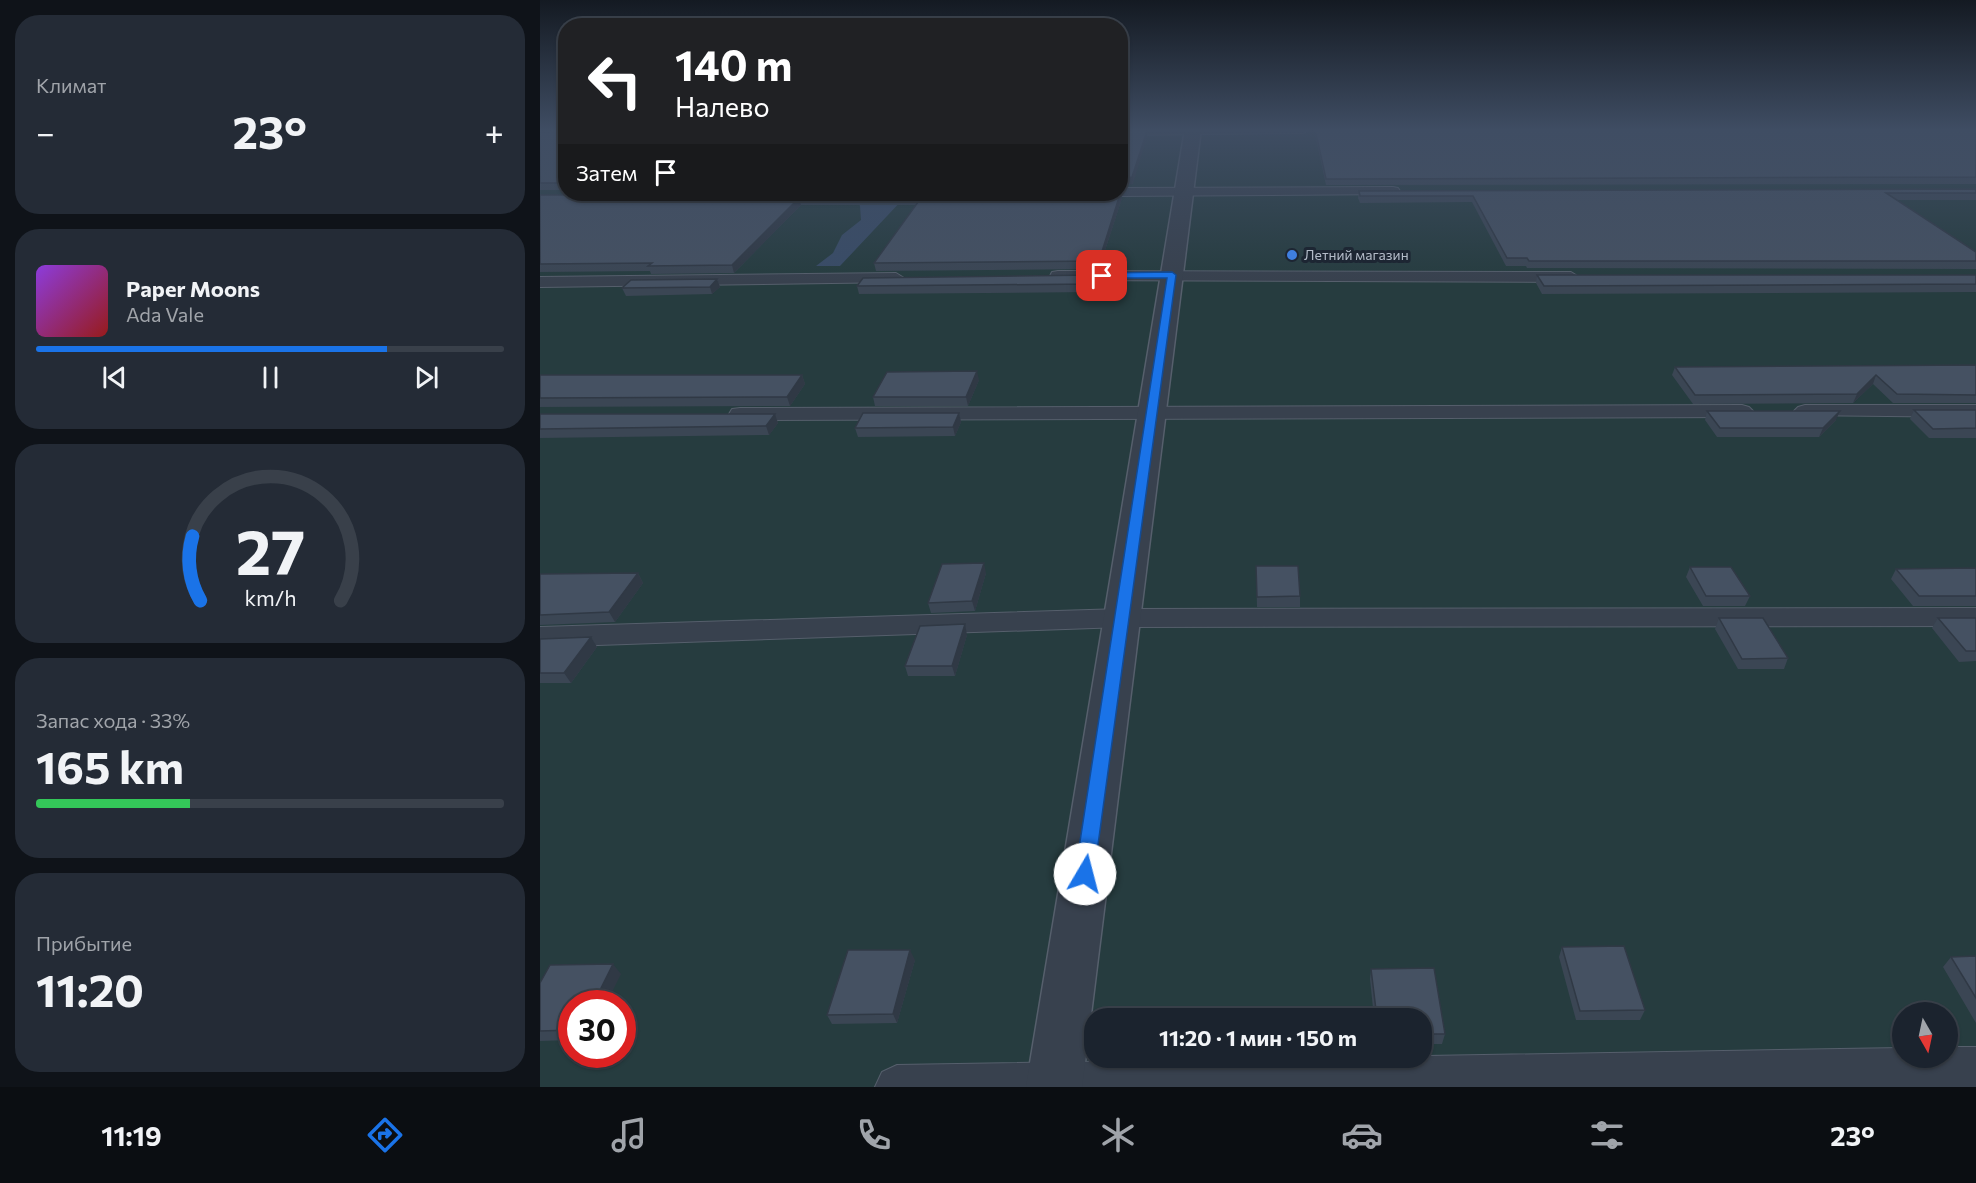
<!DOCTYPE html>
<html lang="ru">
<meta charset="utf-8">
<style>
:root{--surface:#1b232e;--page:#242b36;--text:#f1f3f6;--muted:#a0a4aa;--line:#39404a;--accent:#1a73e8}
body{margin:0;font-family:Commissioner,sans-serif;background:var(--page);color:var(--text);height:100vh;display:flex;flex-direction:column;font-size:22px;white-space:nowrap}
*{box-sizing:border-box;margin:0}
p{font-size:20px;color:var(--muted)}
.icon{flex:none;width:33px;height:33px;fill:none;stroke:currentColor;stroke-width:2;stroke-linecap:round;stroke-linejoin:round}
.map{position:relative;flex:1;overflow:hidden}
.sheet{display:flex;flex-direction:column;gap:15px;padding:15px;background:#0f1319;width:540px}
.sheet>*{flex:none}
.guide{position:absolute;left:18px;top:18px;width:570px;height:183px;border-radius:24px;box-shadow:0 2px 4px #0004,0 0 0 2px var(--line);background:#202124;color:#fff;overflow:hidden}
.needle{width:39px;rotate:171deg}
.buttons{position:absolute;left:1352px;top:1002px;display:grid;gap:12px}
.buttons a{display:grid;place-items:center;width:66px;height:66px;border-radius:50%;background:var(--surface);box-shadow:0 2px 4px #0004,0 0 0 2px var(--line);font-size:30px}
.speed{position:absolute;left:18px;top:990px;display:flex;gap:12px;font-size:30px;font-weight:700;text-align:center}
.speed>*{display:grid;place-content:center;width:78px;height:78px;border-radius:50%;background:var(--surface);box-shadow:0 2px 4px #0004,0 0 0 2px var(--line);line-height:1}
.speed .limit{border:9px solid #d22;background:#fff;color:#111}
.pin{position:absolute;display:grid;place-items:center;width:51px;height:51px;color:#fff;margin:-26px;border-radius:12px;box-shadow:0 3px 9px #0006}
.me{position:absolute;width:66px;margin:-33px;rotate:8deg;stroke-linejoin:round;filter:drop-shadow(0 0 4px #0008)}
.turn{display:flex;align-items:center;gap:21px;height:126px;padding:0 18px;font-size:27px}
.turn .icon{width:78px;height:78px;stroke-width:2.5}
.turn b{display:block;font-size:42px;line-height:51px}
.then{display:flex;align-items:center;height:57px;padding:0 18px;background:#0003;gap:12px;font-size:22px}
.big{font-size:45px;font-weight:700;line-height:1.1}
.sheet .tile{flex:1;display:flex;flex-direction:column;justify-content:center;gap:9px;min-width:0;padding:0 21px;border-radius:24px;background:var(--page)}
.sheet .dial{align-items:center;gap:0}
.dial svg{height:156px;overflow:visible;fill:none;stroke:var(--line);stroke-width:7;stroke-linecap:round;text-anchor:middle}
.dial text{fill:var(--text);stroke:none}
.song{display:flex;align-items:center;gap:18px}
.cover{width:72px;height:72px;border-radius:9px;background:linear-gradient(135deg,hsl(270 70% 55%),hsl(0 70% 35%))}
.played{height:6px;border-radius:3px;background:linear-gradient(90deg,var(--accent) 75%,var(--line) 75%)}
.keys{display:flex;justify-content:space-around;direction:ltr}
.heat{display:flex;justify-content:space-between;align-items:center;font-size:33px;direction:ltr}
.charge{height:9px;border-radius:4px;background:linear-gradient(90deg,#34c759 33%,var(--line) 0)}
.trip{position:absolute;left:544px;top:1008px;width:348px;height:60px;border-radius:24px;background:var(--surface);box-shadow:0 2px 4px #0004,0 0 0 2px var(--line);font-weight:700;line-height:60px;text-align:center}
.dock{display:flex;height:96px;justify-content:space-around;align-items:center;background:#0b0e12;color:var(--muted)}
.dock .icon{width:42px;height:42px}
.dock .on{color:var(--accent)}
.dock b{font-size:27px;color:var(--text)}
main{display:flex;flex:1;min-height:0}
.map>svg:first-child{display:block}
.green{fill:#263c3f;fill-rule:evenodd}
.water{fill:#394c67}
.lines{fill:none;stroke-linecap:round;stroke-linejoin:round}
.service-casing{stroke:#565f6c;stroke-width:2}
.minor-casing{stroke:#565f6c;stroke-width:3}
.service{fill:#38414e;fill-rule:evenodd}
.minor{fill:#38414e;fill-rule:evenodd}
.wall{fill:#3b4654}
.shaded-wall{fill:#303945}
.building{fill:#455162;stroke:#303945;stroke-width:1.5}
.route{fill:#1a73e8;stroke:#114b97;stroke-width:1.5}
.shop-dot{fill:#3f7fe0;stroke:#1d2633;stroke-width:2}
.labels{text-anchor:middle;stroke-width:6;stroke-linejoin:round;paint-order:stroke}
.far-poi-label{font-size:14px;fill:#b4bcc9;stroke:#1d2633;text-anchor:start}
</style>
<main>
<section class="sheet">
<div class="tile"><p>Климат</p>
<div class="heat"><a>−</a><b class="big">23°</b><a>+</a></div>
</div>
<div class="tile">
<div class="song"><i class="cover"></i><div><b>Paper Moons</b><p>Ada Vale</p></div></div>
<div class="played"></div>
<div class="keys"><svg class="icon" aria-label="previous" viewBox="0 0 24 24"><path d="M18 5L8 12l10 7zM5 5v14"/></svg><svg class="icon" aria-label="pause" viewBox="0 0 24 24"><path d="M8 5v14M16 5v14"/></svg><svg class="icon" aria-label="next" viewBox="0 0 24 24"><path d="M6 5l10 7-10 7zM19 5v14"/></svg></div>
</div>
<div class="tile dial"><svg viewBox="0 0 100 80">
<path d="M14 69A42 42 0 1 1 86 69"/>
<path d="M14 69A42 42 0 0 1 10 36" stroke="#1a73e8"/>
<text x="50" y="56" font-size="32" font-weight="700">27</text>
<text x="50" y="72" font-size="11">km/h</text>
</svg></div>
<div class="tile"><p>Запас хода · 33%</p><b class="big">165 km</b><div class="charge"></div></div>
<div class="tile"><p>Прибытие</p><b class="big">11:20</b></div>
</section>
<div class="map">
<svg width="1436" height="1087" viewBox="0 0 1436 1087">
<rect width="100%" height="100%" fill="#242f3e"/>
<path class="green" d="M0,129H25L26,194H580L581,129H1436V1087H0ZM32,1004H82V1054H32ZM1362,1012H1407V1058H1362ZM555,1018H882V1058H555Z"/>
<path class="water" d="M364,198L300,266H276L293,253L302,235L321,220L320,206L317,200Z"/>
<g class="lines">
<defs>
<path id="service" d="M580,129H770L764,133L580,135Z
M853,187L858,188L860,191L858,194L580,196L574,194H580V188Z
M518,271L1031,272L1039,277L1031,282L512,280L510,276L512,272Z
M356,273L364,278L362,282L0,287V277Z
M1202,405L1209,407L1213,411L1209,415L1202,417L200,420L192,419L189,414L192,409L200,408Z
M1265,405H1436V417L1258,415L1254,411L1258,407Z
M1436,608V626L582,627L0,647V627L582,609Z
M1407,1047H1436V1087H335L342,1072L357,1065L1362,1048V1058H1407Z"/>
<path id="minor" d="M645,129H661L542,1087H486Z"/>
</defs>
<use href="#service" class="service-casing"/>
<use href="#minor" class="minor-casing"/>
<use href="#service" class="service"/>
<use href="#minor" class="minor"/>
</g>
<path class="wall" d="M26,129V190H0V132L25,131Z
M774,129H1436V184L786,185Z
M1436,189V200H1356L1436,252V269L987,268L986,266H966L932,202L820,203L818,198L819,191Z
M581,191L582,198L559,269L336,271L334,263L376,205H261L194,273L111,274L110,271L0,272V195L392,194Z
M997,275H1436V292L1002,294L996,283Z
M177,279L180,287L172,294L86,296L82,288Z
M555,283L552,292L319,294L317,286Z
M1436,365V403H1353L1333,384L1313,403L1153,404L1132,375L1135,367Z
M0,375H262L265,384L250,406L0,407Z
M439,380L428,406H335L333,397Z
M1374,410H1436V438H1389L1370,419Z
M1167,411L1296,420L1279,437H1177L1165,420Z
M419,413L421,422L415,436L318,437L315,428Z
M0,414H235L238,423L229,435L0,438Z
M716,566L760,596V607H717Z
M1150,567L1210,596L1205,606H1163L1146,577Z
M1436,568V606H1373L1351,579L1356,569Z
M98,573L103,583L75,622L0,625V574Z
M446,573L435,611L391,613L388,603Z
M1179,618L1248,658L1244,669H1198L1175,629Z
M1398,618H1436V661L1419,662L1392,628Z
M427,635L415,676H368L365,666Z
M51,637L57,647L31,683H0V639Z
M1022,947L1105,1010L1100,1020H1036L1019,957Z
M1436,956V1023L1403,967L1411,957Z
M375,960L357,1023L292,1024L287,1015Z
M831,969L905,1034L902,1044H882V1018H834L830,979Z
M81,974L32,1004V1040L0,1041V983Z"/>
<path class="shaded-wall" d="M607,131V137L593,184L580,186V179Z
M581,191L582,198L559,269V261Z
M259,198L261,205L194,273L192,265Z
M554,275L555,283L552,292L551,284Z
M177,279L180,287L172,294L170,287Z
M437,371L439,380L428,406L426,397Z
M262,375L265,384L250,406L247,397Z
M1336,375L1333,384L1313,403L1317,394Z
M1300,411L1296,420L1279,437L1283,428Z
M419,413L421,422L415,436L413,427Z
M235,414L238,423L229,435L226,426Z
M444,563L446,573L435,611L432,601Z
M98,573L103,583L75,622L69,612Z
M425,624L427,635L415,676L412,666Z
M51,637L57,647L31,683L24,673Z
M370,950L375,960L357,1023L353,1014Z
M73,964L81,974L66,1004H53Z"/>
<path class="building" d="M25,129L26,185L23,183H0V132L25,131Z
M775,129H1436V177L786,179Z
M580,131H607L592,177L580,179Z
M1436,189V193H1346L1436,252V261H989L987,258H967L933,196H820L819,191Z
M580,191H581L559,261L334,263L381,198H259L192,265L108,266L112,263L0,264V195L580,194Z
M554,275L551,284L317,286L323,278Z
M997,275H1436V284L1004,286Z
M177,279L170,287L82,288L91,280Z
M1436,365V395L1357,394L1336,375L1317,394L1155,395L1135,367Z
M437,371L426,397H333L347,372Z
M0,375H262L247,397L0,398Z
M1374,410H1436V428L1393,429Z
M1167,411H1300L1283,428H1180Z
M323,413H419L413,427L315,428Z
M0,414H235L226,426L0,429Z
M444,563L432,601L388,603L402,564Z
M716,566H758L760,596L717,597Z
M1150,567H1191L1210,596H1166Z
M1436,568V596H1379L1356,569Z
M98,573L69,612L0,615V574Z
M1179,618H1223L1248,658L1202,659Z
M1398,618H1436V651H1426Z
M425,624L412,666H365L380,626Z
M51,637L24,673H0V639Z
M1084,946L1105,1010L1040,1011L1022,947Z
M308,950H370L353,1014L287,1015Z
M1436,956V998L1411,957Z
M73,964L53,1004H32V1030L0,1031V983L10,965Z
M894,968L905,1034H882V1018H837L831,969Z"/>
<linearGradient id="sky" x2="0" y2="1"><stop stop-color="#141a22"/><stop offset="0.46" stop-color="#3f4d63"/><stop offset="1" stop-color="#3f4d63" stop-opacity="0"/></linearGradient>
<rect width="1436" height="282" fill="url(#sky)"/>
<path class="route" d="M632,272L636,275L554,874L552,880L545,882L538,880L535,874L627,278H562L557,276L562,273Z"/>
<circle class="shop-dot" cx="752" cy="255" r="6"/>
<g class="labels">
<g class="far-poi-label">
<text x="764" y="260">Летний магазин</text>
</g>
</g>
</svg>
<div class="buttons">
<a><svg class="needle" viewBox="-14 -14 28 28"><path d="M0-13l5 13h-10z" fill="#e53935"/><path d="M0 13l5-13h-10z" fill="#a0a4aa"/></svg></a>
</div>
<div class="speed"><div class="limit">30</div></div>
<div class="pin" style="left:562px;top:276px;background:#d93025"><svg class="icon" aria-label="arrive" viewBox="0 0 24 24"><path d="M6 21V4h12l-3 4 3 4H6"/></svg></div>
<svg class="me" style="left:545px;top:874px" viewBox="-20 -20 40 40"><circle r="19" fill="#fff"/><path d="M0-13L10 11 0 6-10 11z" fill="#1a73e8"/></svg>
<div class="trip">11:20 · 1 мин · 150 m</div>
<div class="guide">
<div class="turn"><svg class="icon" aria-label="left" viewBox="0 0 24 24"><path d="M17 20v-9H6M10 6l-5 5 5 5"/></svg><div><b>140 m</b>Налево</div></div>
<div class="then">Затем<svg class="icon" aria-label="arrive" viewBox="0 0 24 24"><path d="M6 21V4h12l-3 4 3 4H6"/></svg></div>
</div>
</div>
</main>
<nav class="dock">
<b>11:19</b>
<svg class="icon on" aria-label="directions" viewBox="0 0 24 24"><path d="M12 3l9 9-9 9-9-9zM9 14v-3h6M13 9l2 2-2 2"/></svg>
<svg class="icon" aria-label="music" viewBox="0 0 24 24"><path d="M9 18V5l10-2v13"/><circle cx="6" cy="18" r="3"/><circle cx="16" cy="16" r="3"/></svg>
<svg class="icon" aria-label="phone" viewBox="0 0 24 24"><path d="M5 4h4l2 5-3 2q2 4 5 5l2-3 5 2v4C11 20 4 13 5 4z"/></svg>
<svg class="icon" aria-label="climate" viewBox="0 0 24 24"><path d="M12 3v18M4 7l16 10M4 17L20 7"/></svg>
<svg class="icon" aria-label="car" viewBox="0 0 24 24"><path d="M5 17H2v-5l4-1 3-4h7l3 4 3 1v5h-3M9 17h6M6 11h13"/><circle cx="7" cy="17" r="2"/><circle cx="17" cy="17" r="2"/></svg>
<svg class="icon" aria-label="filters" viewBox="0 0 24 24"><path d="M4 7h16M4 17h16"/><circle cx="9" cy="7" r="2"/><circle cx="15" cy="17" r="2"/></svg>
<b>23°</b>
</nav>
